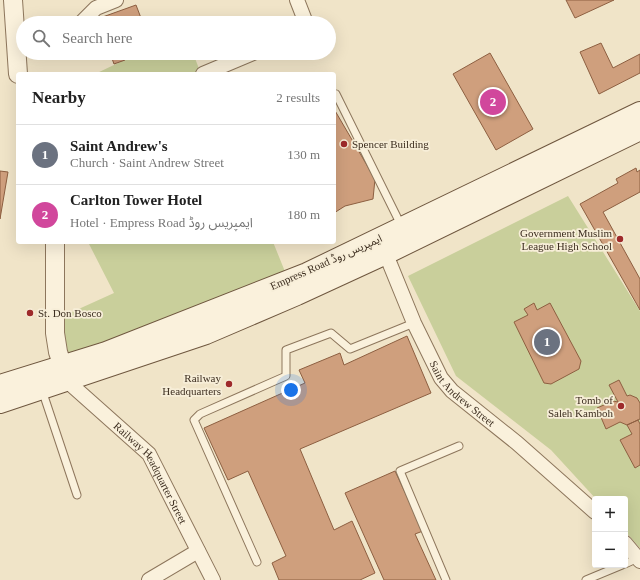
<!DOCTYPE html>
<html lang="en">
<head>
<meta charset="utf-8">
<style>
	:root { --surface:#fff; --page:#f2f2f2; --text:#222; --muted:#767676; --line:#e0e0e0; --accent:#2563eb }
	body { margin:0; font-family:"Times New Roman","Noto Sans Arabic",serif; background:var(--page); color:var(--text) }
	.controls { position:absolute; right:12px; bottom:12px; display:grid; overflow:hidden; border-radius:4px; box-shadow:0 4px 16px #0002 }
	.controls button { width:36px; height:36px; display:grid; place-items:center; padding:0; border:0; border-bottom:1px solid var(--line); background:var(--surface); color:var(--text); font:20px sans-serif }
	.you { position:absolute; left:291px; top:390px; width:14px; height:14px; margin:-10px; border:3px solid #fff; border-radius:50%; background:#1a73e8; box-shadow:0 0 0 6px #1a73e833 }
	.badge { display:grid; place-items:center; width:26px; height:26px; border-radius:50%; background:var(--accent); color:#fff; font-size:13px; font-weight:700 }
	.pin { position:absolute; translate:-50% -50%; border:2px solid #fff; box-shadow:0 1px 4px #0006 }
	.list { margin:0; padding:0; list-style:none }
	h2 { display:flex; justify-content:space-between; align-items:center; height:52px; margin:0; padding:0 16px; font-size:17px }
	h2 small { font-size:13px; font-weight:400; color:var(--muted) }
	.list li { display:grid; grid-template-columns:26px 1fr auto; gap:12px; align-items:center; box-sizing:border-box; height:60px; padding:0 16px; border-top:1px solid var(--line) }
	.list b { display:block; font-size:15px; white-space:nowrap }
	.list p { margin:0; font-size:13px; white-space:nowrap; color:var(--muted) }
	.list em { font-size:13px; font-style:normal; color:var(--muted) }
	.icon { flex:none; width:22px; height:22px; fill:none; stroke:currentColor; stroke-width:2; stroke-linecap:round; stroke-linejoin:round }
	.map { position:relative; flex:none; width:640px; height:580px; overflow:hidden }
	.search { position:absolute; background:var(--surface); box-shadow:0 4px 16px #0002; left:16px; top:16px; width:320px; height:44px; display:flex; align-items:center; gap:10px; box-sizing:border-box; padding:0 14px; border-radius:22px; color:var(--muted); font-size:15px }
	.panel { position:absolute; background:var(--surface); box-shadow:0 4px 16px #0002; left:16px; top:72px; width:320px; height:172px; border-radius:4px }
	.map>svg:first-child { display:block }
	.green { fill:#c9cf9b }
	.building { fill:#cf9f7d; stroke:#8d5f41 }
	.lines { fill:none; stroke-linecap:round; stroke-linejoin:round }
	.service-casing { stroke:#8d765c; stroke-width:9 }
	.minor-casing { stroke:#8d765c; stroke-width:16 }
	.tertiary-casing { stroke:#8d765c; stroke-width:20 }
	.secondary-casing { stroke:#6f573f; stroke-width:22 }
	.service { stroke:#faf1dc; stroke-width:7 }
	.minor { stroke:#faf1dc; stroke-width:14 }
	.tertiary { stroke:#faf1dc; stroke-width:18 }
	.secondary { stroke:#faf1dc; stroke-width:20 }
	.poi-dot { fill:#9e2a2b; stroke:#f7eed8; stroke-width:1.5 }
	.labels { text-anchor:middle; stroke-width:3.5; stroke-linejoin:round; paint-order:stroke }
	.poi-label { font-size:11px; fill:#3d2e20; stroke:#f7eed8; text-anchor:end }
	.street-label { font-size:11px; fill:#3d2e20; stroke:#f7eed8 }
</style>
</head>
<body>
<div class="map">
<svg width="640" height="580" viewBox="0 0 640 580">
	<rect width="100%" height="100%" fill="#f0e4c8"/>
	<!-- green -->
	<path class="green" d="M 139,53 L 193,53 L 201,74 L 95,74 Z
		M 568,196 L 640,311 L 640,548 L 625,531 L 625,499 L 596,499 L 551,450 L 456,376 L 408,276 Z
		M 88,242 L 273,242 L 288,279 L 65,383 L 61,317 L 114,293 Z"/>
	<!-- building -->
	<path class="building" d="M 566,0 L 614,0 L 575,18 Z
		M 136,5 L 141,18 L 129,23 L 98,23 L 97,19 Z
		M 601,43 L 613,68 L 640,54 L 640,73 L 599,94 L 580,52 Z
		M 110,53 L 122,53 L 125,60 L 114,64 Z
		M 490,53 L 533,129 L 496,150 L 453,74 Z
		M 334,109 L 375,179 L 373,199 L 345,206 L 334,213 Z
		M 636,168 L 637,172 L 640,170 L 640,192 L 603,212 L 640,279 L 640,310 L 580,204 L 618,183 L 616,179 Z
		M 0,171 L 8,172 L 0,219 Z
		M 534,303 L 537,310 L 550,303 L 581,361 L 579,369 L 551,384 L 544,383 L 514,322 L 528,315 L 524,309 Z
		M 407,336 L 431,393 L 300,449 L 334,530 L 352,521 L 375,573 L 360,580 L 279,580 L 272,563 L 286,556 L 248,471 L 228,480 L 204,428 L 305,383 L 299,370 L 340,353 L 344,365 Z
		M 619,380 L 627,396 L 630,395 L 637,398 L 640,403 L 640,419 L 627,425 L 620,422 L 606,429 L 597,408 L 613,401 L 618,402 L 609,385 Z
		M 638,420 L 640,424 L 640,465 L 635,468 L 620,440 L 632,434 L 627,425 Z
		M 395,471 L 423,531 L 415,534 L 436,580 L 384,580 L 345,493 Z"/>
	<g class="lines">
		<!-- service casing -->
		<g class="service-casing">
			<path id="service" d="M 334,95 L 336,94 L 401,225
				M 42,390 L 77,495
				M 257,562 L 194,420 L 200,414 L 286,376 L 286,350 L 331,333 L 350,349 L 414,323
				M 625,564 L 638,558
				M 446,580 L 400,471 L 459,446
				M 586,580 L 622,565"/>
		</g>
		<!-- minor casing -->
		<g class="minor-casing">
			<g id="minor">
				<path d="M 297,0 L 306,23"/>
				<path d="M 81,23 L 96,8 L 116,0"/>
				<path d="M 203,74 L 253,53"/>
				<path id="s1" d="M 383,247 L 414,323 L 441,378 L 452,391 L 517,443 L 595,512"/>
				<path id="s2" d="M 67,381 L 149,454 L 213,580"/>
				<path d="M 625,543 L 640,561"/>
				<path d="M 149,580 L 198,551"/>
			</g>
		</g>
		<!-- tertiary casing -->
		<g class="tertiary-casing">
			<path id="tertiary" d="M 13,0 L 18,74
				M 55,242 L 55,333 L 58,352 L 67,379"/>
		</g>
		<!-- secondary casing -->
		<g class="secondary-casing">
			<path id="secondary" d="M 0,385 L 106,352 L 307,273 L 640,112
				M 0,403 L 206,334 L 297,295 L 386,254 L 640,130"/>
		</g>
		<!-- service -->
		<use href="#service" class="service"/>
		<!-- minor -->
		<use href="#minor" class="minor"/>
		<!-- tertiary -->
		<use href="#tertiary" class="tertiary"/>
		<!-- secondary -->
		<use href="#secondary" class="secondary"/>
	</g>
	<!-- markers -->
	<g class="poi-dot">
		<circle cx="344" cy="144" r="4"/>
		<circle cx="620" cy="239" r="4"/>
		<circle cx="30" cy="313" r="4"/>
		<circle cx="229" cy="384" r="4"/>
		<circle cx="621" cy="406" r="4"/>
	</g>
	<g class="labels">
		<!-- poi labels -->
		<g class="poi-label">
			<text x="352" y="148" text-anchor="start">Spencer Building</text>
			<text x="612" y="237">Government Muslim<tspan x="612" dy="13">League High School</tspan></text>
			<text x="38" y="317" text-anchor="start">St. Don Bosco</text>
			<text x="221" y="382">Railway<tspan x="221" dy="13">Headquarters</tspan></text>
			<text x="613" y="404">Tomb of<tspan x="613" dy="13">Saleh Kamboh</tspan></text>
		</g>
		<!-- street labels -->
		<g class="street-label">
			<text transform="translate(326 262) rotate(-24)" y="4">Empress Road ایمپریس روڈ</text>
			<text dy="4" stroke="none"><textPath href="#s1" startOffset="169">Saint Andrew Street</textPath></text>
			<text dy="4" stroke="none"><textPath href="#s2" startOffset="126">Railway Headquarter Street</textPath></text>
		</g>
	</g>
</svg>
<div class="controls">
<button>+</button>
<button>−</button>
</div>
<div class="you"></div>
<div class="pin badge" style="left:547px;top:342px;background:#6b7280">1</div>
<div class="pin badge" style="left:493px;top:102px;background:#d1479c">2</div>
<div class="search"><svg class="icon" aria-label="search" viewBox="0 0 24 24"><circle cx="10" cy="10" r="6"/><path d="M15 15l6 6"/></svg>Search here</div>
<section class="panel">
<h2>Nearby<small>2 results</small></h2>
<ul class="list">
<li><span class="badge" style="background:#6b7280">1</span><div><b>Saint Andrew's</b><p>Church · Saint Andrew Street</p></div><em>130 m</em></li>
<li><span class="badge" style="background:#d1479c">2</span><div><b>Carlton Tower Hotel</b><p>Hotel · Empress Road ایمپریس روڈ</p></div><em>180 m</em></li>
</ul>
</section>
</div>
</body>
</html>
